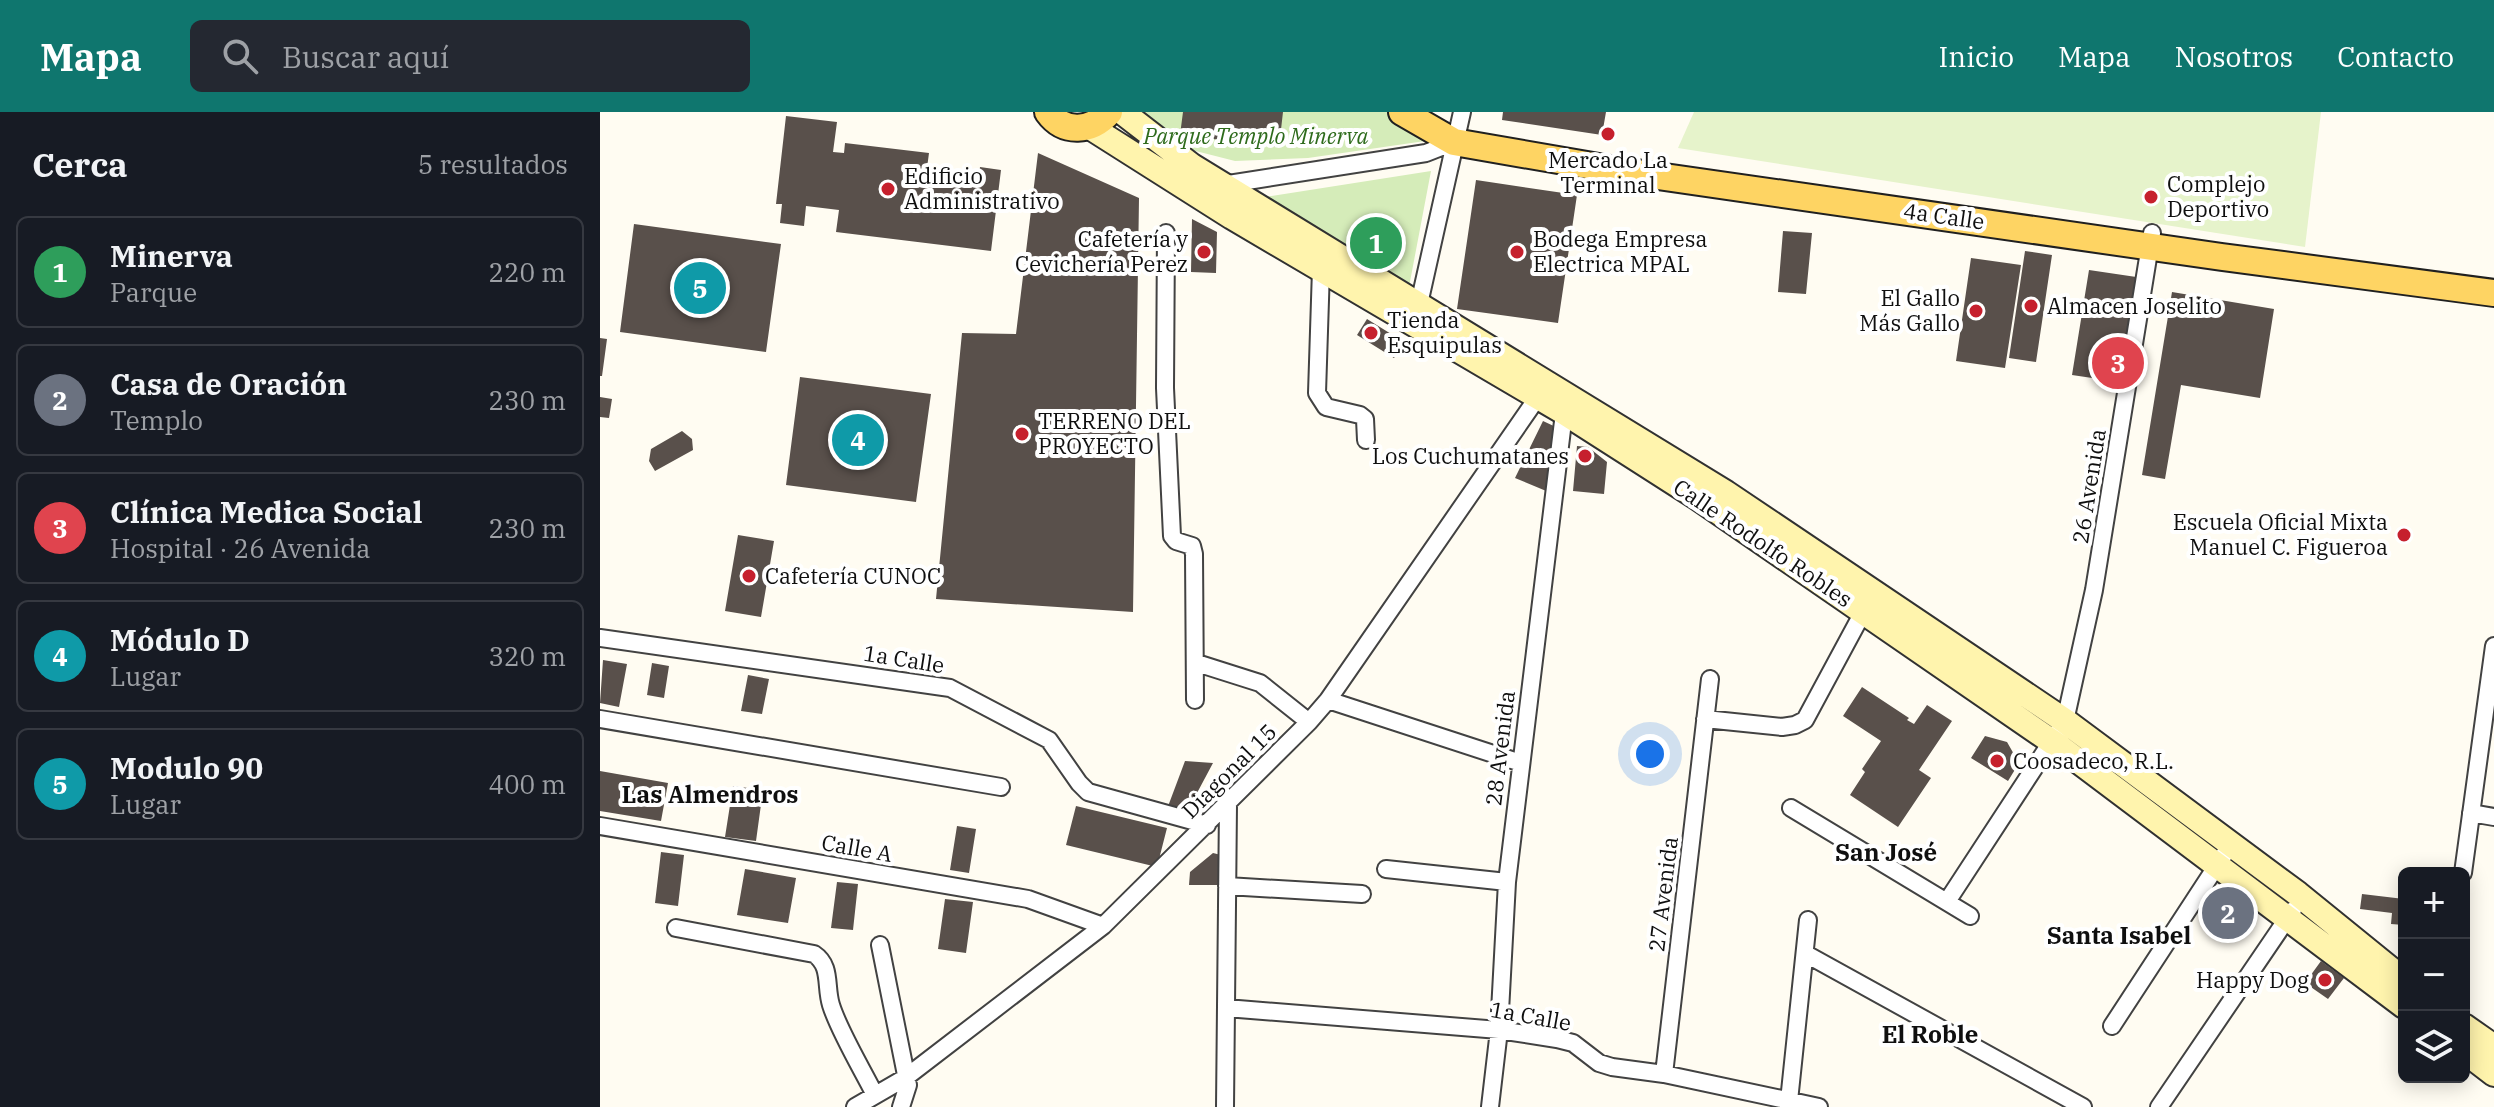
<!DOCTYPE html>
<html lang="es">
<head>
<meta charset="utf-8">
<style>
	:root { --surface:#171b24; --page:#242831; --text:#f1f3f6; --muted:#9ea1a6; --line:#363941; --accent:#0f766e }
	body { margin:0; font-family:"IBM Plex Serif",serif; background:var(--page); color:var(--text) }
	.controls { position:absolute; right:24px; bottom:24px; display:grid; overflow:hidden; border-radius:12px; box-shadow:0 4px 20px #0003 }
	.controls button { width:72px; height:72px; display:grid; place-items:center; padding:0; border:0; border-bottom:2px solid var(--line); background:var(--surface); color:var(--text); font:40px sans-serif }
	.you { position:absolute; left:1050px; top:642px; width:28px; height:28px; margin:-20px; border:6px solid #fff; border-radius:50%; background:#1a73e8; box-shadow:0 0 0 12px #1a73e833 }
	.badge { display:grid; place-items:center; width:52px; height:52px; border-radius:50%; background:var(--accent); color:#fff; font-size:26px; font-weight:700 }
	.pin { position:absolute; translate:-50% -50%; border:4px solid #fff; box-shadow:0 2px 8px #0006 }
	.list { margin:0; padding:0; list-style:none }
	h2 { display:flex; justify-content:space-between; align-items:center; height:104px; margin:0; padding:0 32px; font-size:34px }
	h2 small { font-size:26px; font-weight:400; color:var(--muted) }
	.list li { display:grid; grid-template-columns:52px 1fr auto; gap:24px; align-items:center; box-sizing:border-box; height:112px; margin:0 16px 16px; padding:0 16px; border:2px solid var(--line); border-radius:12px }
	.list b { display:block; font-size:30px; white-space:nowrap }
	.list p { margin:0; font-size:26px; white-space:nowrap; color:var(--muted) }
	.list em { font-size:26px; font-style:normal; color:var(--muted) }
	.icon { flex:none; width:44px; height:44px; fill:none; stroke:currentColor; stroke-width:2; stroke-linecap:round; stroke-linejoin:round }
	.map { position:relative; flex:none; width:1894px; height:995px; overflow:hidden }
	header { display:flex; align-items:center; gap:48px; box-sizing:border-box; height:112px; padding:0 40px; background:var(--accent); color:#fff }
	header strong { font-size:38px }
	nav { display:flex; gap:44px; margin-inline-start:auto; font-size:28px }
	.search { width:560px; height:72px; background:var(--page); display:flex; align-items:center; gap:20px; box-sizing:border-box; padding:0 28px; border-radius:12px; color:var(--muted); font-size:30px }
	main { display:flex }
	aside { flex:1; background:var(--surface) }
	.map>svg:first-child { display:block }
	.green { fill:#d5ecb9 }
	.pitch { fill:#e6f3cb }
	.building { fill:#59504b }
	.lines { fill:none; stroke-linecap:round; stroke-linejoin:round }
	.street-casing { stroke:#424242; stroke-width:20 }
	.secondary-casing { stroke:#313131; stroke-width:28 }
	.primary-casing { stroke:#202020; stroke-width:30 }
	.street { stroke:#fff; stroke-width:16 }
	.secondary { stroke:#fff4ad; stroke-width:24 }
	.primary { stroke:#fed463; stroke-width:26 }
	.poi-dot { fill:#c6202d; stroke:#fff; stroke-width:3 }
	.labels { text-anchor:middle; stroke-width:8; stroke-linejoin:round; paint-order:stroke }
	.park-label { font-size:22px; font-style:italic; fill:#2e6b1c; stroke:#fff }
	.poi-label { font-size:22px; fill:#0f0f0f; stroke:#fff; text-anchor:start }
	.street-label { font-size:22px; fill:#0f0f0f; stroke:#fff }
	.neighbourhood-label { font-size:24px; font-weight:bold; fill:#0f0f0f; stroke:#fff }
</style>
</head>
<body>
<header>
<strong>Mapa</strong>
<div class="search"><svg class="icon" aria-label="search" viewBox="0 0 24 24"><circle cx="10" cy="10" r="6"/><path d="M15 15l6 6"/></svg>Buscar aquí</div>
<nav><a>Inicio</a><a>Mapa</a><a>Nosotros</a><a>Contacto</a></nav>
</header>
<main>
<aside>
<h2>Cerca<small>5 resultados</small></h2>
<ul class="list">
<li><span class="badge" style="background:#2e9e5b">1</span><div><b>Minerva</b><p>Parque</p></div><em>220 m</em></li>
<li><span class="badge" style="background:#6b7280">2</span><div><b>Casa de Oración</b><p>Templo</p></div><em>230 m</em></li>
<li><span class="badge" style="background:#e0444e">3</span><div><b>Clínica Medica Social</b><p>Hospital · 26 Avenida</p></div><em>230 m</em></li>
<li><span class="badge" style="background:#0f9aa8">4</span><div><b>Módulo D</b><p>Lugar</p></div><em>320 m</em></li>
<li><span class="badge" style="background:#0f9aa8">5</span><div><b>Modulo 90</b><p>Lugar</p></div><em>400 m</em></li>
</ul>
</aside>
<div class="map">
<svg width="1894" height="995" viewBox="0 0 1894 995">
	<rect width="100%" height="100%" fill="#fffcf2"/>
	<!-- green -->
	<path class="green" d="M 533,0 L 791,0 L 832,28 L 708,46 L 635,49 L 580,35 Z
		M 831,59 L 809,175 L 658,86 Z"/>
	<!-- pitch -->
	<path class="pitch" d="M 1094,0 L 1721,0 L 1705,135 L 1078,36 Z"/>
	<!-- building -->
	<path class="building" d="M 583,0 L 683,0 L 679,35 L 580,23 Z
		M 903,0 L 1006,0 L 1002,23 L 902,8 Z
		M 186,4 L 237,10 L 233,40 L 244,41 L 245,31 L 329,41 L 327,56 L 379,62 L 380,55 L 401,58 L 391,139 L 236,120 L 239,98 L 206,94 L 204,114 L 180,111 L 182,92 L 176,92 Z
		M 438,41 L 539,86 L 533,500 L 336,487 L 362,221 L 416,222 Z
		M 876,68 L 977,83 L 958,211 L 857,197 Z
		M 592,107 L 617,120 L 616,161 L 591,160 Z
		M 34,112 L 181,132 L 166,240 L 20,220 Z
		M 1183,119 L 1212,121 L 1206,182 L 1178,180 Z
		M 1425,139 L 1452,143 L 1436,250 L 1409,246 Z
		M 1371,146 L 1421,153 L 1405,256 L 1356,249 Z
		M 1489,158 L 1543,166 L 1526,271 L 1472,263 Z
		M 1572,180 L 1674,197 L 1660,286 L 1581,273 L 1565,367 L 1542,363 Z
		M 767,207 L 804,230 L 794,246 L 757,223 Z
		M 0,226 L 7,227 L 2,264 L 0,264 Z
		M 200,265 L 331,282 L 316,390 L 186,373 Z
		M 0,285 L 12,287 L 9,306 L 0,305 Z
		M 943,309 L 958,316 L 951,381 L 915,366 Z
		M 82,319 L 92,327 L 93,338 L 55,359 L 49,349 L 51,337 Z
		M 977,334 L 988,335 L 1007,350 L 1004,382 L 973,379 Z
		M 138,423 L 174,429 L 161,505 L 125,499 Z
		M 3,548 L 27,552 L 19,595 L 0,591 Z
		M 52,551 L 69,554 L 64,586 L 47,583 Z
		M 148,563 L 169,567 L 162,602 L 141,599 Z
		M 1262,575 L 1309,606 L 1307,608 L 1314,612 L 1327,593 L 1352,609 L 1319,658 L 1331,666 L 1298,715 L 1250,683 L 1265,660 L 1262,657 L 1281,629 L 1243,604 Z
		M 1385,624 L 1407,630 L 1419,651 L 1408,669 L 1371,646 Z
		M 585,649 L 613,651 L 597,681 L 618,689 L 611,707 L 567,697 Z
		M 0,659 L 68,671 L 61,709 L 0,699 Z
		M 133,674 L 163,678 L 156,729 L 125,725 Z
		M 476,694 L 567,716 L 557,755 L 466,733 Z
		M 357,714 L 376,717 L 369,761 L 350,758 Z
		M 61,740 L 84,743 L 78,794 L 55,791 Z
		M 613,741 L 625,744 L 625,773 L 589,773 L 590,760 Z
		M 145,757 L 196,766 L 188,811 L 137,803 Z
		M 237,770 L 258,772 L 253,818 L 231,816 Z
		M 1628,780 L 1647,792 L 1628,821 L 1609,810 Z
		M 1762,782 L 1804,787 L 1804,813 L 1791,812 L 1792,801 L 1760,797 Z
		M 345,787 L 373,790 L 366,841 L 338,837 Z
		M 1721,849 L 1744,866 L 1728,887 L 1705,871 Z"/>
	<g class="lines">
		<!-- street casing -->
		<g class="street-casing">
			<path id="street" d="M 622,73 L 826,41 L 854,30
				M 566,121 L 565,276 L 572,424 L 576,429 L 592,434 L 594,442 L 595,588
				M 721,157 L 717,281 L 726,295 L 760,303 L 765,307 L 766,328
				M 817,201 L 862,0
				M 0,526 L 350,576 L 449,628 L 479,671 L 488,680 L 607,713
				M 597,551 L 660,571 L 709,610
				M 728,588 L 921,651
				M 0,607 L 401,675
				M 1105,607 L 1182,615 L 1195,613 L 1205,608 L 1268,491
				M 1191,696 L 1370,804
				M 1871,701 L 1894,705
				M 0,714 L 428,787 L 503,814
				M 786,757 L 907,770
				M 1863,761 L 1894,534
				M 627,774 L 762,782
				M 1348,788 L 1465,609 L 1494,478 L 1552,121
				M 76,816 L 214,842 C 232,854 225,874 231,893 C 239,919 262,957 275,983
				M 280,833 L 308,973 L 301,995
				M 1206,842 L 1483,995
				M 626,896 L 899,918 L 957,927 L 973,931 L 999,951 L 1012,955 L 1064,962 L 1219,995
				M 1512,914 L 1631,732
				M 1064,962 L 1110,567
				M 1189,989 L 1208,808
				M 255,995 L 305,966 L 503,814 L 709,610 L 728,588 L 942,279
				M 625,995 L 628,693
				M 890,995 L 899,918 L 907,770 L 965,293
				M 1559,995 L 1693,798"/>
		</g>
		<!-- secondary casing -->
		<g class="secondary-casing">
			<path id="secondary" d="M 522,0 L 592,54 L 1126,381 L 1465,609 L 1698,782 L 1804,868
				M 490,15 L 632,105 L 962,299 L 1098,386 L 1461,636 L 1804,894
				M 1864,914 L 1894,935
				M 1864,939 L 1894,962"/>
		</g>
		<!-- primary casing -->
		<g class="primary-casing">
			<path id="primary" d="M 448,0 C 464,22 491,20 509,0
				M 802,0 L 854,30 L 1016,58 L 1622,145 L 1894,181"/>
		</g>
		<!-- street -->
		<use href="#street" class="street"/>
		<!-- secondary -->
		<use href="#secondary" class="secondary"/>
		<!-- primary -->
		<use href="#primary" class="primary"/>
	</g>
	<!-- markers -->
	<g class="poi-dot">
		<circle cx="1008" cy="22" r="8"/>
		<circle cx="288" cy="77" r="8"/>
		<circle cx="1551" cy="85" r="8"/>
		<circle cx="604" cy="140" r="8"/>
		<circle cx="917" cy="140" r="8"/>
		<circle cx="1431" cy="194" r="8"/>
		<circle cx="1376" cy="199" r="8"/>
		<circle cx="771" cy="221" r="8"/>
		<circle cx="422" cy="322" r="8"/>
		<circle cx="985" cy="344" r="8"/>
		<circle cx="1804" cy="423" r="8"/>
		<circle cx="149" cy="464" r="8"/>
		<circle cx="1397" cy="649" r="8"/>
		<circle cx="1725" cy="868" r="8"/>
	</g>
	<g class="labels">
		<!-- park labels -->
		<g class="park-label">
			<text x="656" y="32">Parque Templo Minerva</text>
		</g>
		<!-- poi labels -->
		<g class="poi-label">
			<text x="1008" y="56" text-anchor="middle">Mercado La<tspan x="1008" dy="25">Terminal</tspan></text>
			<text x="304" y="72">Edificio<tspan x="304" dy="25">Administrativo</tspan></text>
			<text x="1567" y="80">Complejo<tspan x="1567" dy="25">Deportivo</tspan></text>
			<text x="588" y="135" text-anchor="end">Cafetería y<tspan x="588" dy="25">Cevichería Perez</tspan></text>
			<text x="933" y="135">Bodega Empresa<tspan x="933" dy="25">Electrica MPAL</tspan></text>
			<text x="1360" y="194" text-anchor="end">El Gallo<tspan x="1360" dy="25">Más Gallo</tspan></text>
			<text x="1447" y="202">Almacen Joselito</text>
			<text x="787" y="216">Tienda<tspan x="787" dy="25">Esquipulas</tspan></text>
			<text x="438" y="317">TERRENO DEL<tspan x="438" dy="25">PROYECTO</tspan></text>
			<text x="969" y="352" text-anchor="end">Los Cuchumatanes</text>
			<text x="1788" y="418" text-anchor="end">Escuela Oficial Mixta<tspan x="1788" dy="25">Manuel C. Figueroa</tspan></text>
			<text x="165" y="472">Cafetería CUNOC</text>
			<text x="1413" y="657">Coosadeco, R.L.</text>
			<text x="1709" y="876" text-anchor="end">Happy Dog</text>
		</g>
		<!-- street labels -->
		<g class="street-label">
			<text transform="translate(1344 104) rotate(8)" y="8">4a Calle</text>
			<text transform="translate(1489 374) rotate(-81)" y="8">26 Avenida</text>
			<text transform="translate(1163 431) rotate(34)" y="8">Calle Rodolfo Robles</text>
			<text transform="translate(304 547) rotate(9)" y="8">1a Calle</text>
			<text transform="translate(900 636) rotate(-83)" y="8">28 Avenida</text>
			<text transform="translate(629 659) rotate(-45)" y="8">Diagonal 15</text>
			<text transform="translate(257 736) rotate(10)" y="8">Calle A</text>
			<text transform="translate(1063 782) rotate(-83)" y="8">27 Avenida</text>
			<text transform="translate(931 904) rotate(10)" y="8">1a Calle</text>
		</g>
		<!-- neighbourhood labels -->
		<g class="neighbourhood-label">
			<text x="110" y="691">Las Almendros</text>
			<text x="1286" y="749">San José</text>
			<text x="1519" y="832">Santa Isabel</text>
			<text x="1330" y="931">El Roble</text>
		</g>
	</g>
</svg>
<div class="controls">
<button>+</button>
<button>−</button>
<button><svg class="icon" aria-label="layers" viewBox="0 0 24 24"><path d="M12 4l9 5-9 5-9-5zM3 14l9 5 9-5"/></svg></button>
</div>
<div class="you"></div>
<div class="pin badge" style="left:776px;top:131px;background:#2e9e5b">1</div>
<div class="pin badge" style="left:1628px;top:801px;background:#6b7280">2</div>
<div class="pin badge" style="left:1518px;top:251px;background:#e0444e">3</div>
<div class="pin badge" style="left:258px;top:328px;background:#0f9aa8">4</div>
<div class="pin badge" style="left:100px;top:176px;background:#0f9aa8">5</div>
</div>
</main>
</body>
</html>
